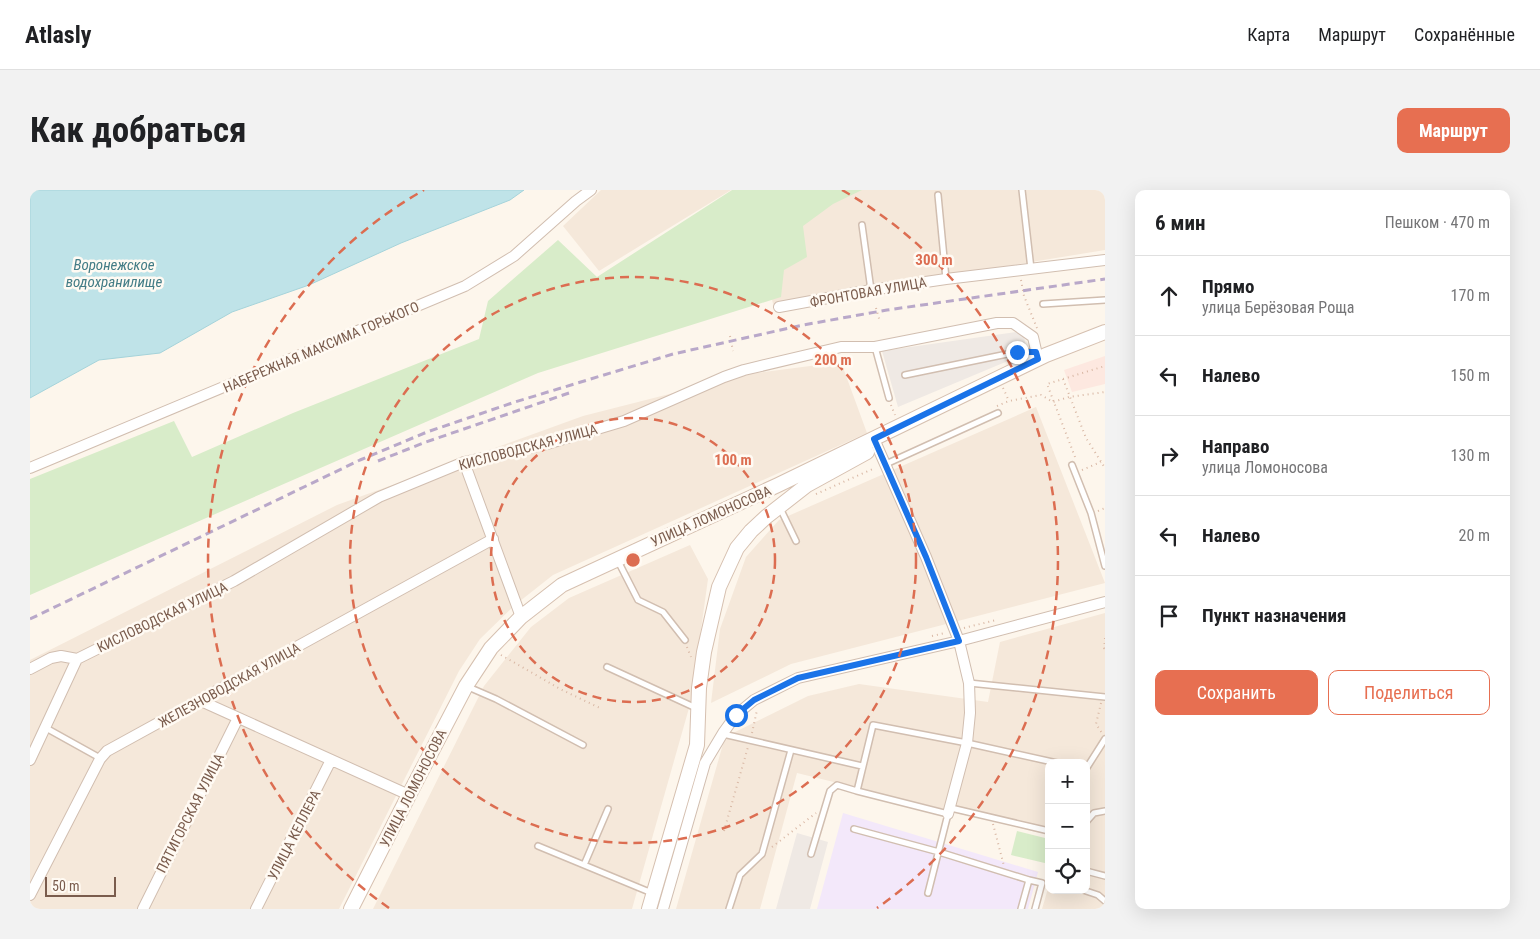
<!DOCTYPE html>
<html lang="ru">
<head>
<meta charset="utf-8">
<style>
	:root { --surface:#fff; --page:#f2f2f2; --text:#202124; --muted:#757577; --line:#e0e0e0; --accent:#e76f51 }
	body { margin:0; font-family:"Roboto Condensed",sans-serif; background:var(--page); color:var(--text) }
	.controls { position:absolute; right:15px; bottom:15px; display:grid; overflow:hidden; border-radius:10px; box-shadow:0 5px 20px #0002 }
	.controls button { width:45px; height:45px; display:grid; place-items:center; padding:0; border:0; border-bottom:1px solid var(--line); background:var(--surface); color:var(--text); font:25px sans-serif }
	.scale { position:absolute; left:15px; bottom:12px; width:71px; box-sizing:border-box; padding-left:5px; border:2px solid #7a5c4d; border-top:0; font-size:14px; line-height:18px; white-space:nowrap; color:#7a5c4d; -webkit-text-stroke:4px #fffaf3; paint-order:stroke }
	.stop { position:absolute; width:15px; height:15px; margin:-11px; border:4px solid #1a73e8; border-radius:50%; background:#fff }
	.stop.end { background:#1a73e8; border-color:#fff; box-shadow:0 1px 5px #0008 }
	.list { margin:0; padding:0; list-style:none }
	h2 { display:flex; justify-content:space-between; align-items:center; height:65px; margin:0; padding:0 20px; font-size:21px }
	h2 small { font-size:16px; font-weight:400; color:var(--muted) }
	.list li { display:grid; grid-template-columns:32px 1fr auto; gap:15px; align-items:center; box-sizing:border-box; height:80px; padding:0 20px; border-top:1px solid var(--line) }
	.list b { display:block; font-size:19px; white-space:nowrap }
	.list p { margin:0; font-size:16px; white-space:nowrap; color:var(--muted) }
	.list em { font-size:16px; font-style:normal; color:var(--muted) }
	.actions { display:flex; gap:10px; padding:15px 20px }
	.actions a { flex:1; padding:11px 0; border:1px solid var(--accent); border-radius:10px; text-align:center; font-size:18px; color:var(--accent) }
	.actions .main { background:var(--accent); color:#fff }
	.icon { flex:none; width:28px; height:28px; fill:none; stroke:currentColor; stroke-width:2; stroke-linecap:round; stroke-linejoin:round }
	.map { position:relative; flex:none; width:1075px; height:719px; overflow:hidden; border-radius:10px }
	header { display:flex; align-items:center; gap:30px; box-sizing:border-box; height:70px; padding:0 25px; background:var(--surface); border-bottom:1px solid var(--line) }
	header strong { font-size:24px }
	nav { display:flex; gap:28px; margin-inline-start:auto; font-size:18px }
	.intro { display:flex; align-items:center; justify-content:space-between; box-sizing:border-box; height:120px; padding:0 30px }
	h1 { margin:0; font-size:35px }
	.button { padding:12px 22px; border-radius:10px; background:var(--accent); color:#fff; font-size:18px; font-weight:700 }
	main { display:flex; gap:30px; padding:0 30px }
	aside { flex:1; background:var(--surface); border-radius:10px; box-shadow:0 5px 20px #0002 }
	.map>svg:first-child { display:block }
	.residential { fill:#f5e8da }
	.commercial { fill:#fde8e0 }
	.industrial { fill:#efe9e4 }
	.education { fill:#f3e8fa }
	.green { fill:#d8ecc9 }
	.water { fill:#bfe3e8; stroke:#a5d3da }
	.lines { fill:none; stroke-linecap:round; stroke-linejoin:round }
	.lane-casing { stroke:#d1beb0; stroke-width:8 }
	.street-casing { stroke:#d1beb0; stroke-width:12 }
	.secondary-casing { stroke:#d6c0b0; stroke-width:16 }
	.path { stroke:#d9b8a5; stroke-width:2; stroke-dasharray:1 4; stroke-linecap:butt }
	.lane { stroke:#fff; stroke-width:5 }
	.street { stroke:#fff; stroke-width:10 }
	.secondary { stroke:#fff; stroke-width:14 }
	.rail { stroke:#b9a8c9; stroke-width:3; stroke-dasharray:8 5; stroke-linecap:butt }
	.route { stroke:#1a73e8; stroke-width:6 }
	.ring { fill:none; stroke:#dc6d51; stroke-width:2.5; stroke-dasharray:9 6 }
	.labels { text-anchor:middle; stroke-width:5; stroke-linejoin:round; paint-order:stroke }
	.street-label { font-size:14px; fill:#7a5c4d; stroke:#fffaf3 }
	.water-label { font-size:15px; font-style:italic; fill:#437c86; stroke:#fffaf3 }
	.centre { fill:#dc6d51; stroke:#fffaf3; stroke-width:2.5 }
	.ring-label { font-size:15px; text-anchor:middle; font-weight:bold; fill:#dc6d51; stroke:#fffaf3; stroke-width:5; stroke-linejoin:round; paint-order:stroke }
</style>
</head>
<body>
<header>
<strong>Atlasly</strong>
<nav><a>Карта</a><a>Маршрут</a><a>Сохранённые</a></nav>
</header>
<div class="intro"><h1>Как добраться</h1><a class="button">Маршрут</a></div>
<main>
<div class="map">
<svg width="1075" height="719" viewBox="0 0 1075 719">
	<rect width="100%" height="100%" fill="#fdf6ec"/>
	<!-- residential -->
	<path class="residential" d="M 571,0 L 701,0 L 569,81 L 533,36 Z
		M 719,0 L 1075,0 L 1075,60 L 743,114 Z
		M 811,172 L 837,243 L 523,385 L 485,415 L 450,449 L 429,481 L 309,719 L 0,719 L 0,470 L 307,315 L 553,226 L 718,184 Z
		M 1006,217 L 1075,393 L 761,474 L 681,513 L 690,439 L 716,367 L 749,330 Z
		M 660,355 L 678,389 L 661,511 L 602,719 L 343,719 L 454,496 L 501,437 L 539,408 Z
		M 1075,423 L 1075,719 L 1012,719 L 1019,695 L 1019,700 L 1056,700 L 1056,573 L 1019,573 L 1019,645 L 767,583 L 730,719 L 646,719 L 695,547 L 778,506 L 829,494 L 958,512 L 970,452 Z"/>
	<!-- commercial -->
	<path class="commercial" d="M 1075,166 L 1075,194 L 1042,202 L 1034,180 Z"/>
	<!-- industrial -->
	<path class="industrial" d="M 993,141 L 997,163 L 868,217 L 852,161 Z
		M 767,643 L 798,652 L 780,719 L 746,719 Z"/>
	<!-- education -->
	<path class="education" d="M 813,623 L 1008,682 L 998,719 L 787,719 Z"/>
	<!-- green -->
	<path class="green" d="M 702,0 L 832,0 L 803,14 L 773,36 L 777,67 L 754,80 L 751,107 L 508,183 L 0,405 L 0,289 L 144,231 L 162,267 L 263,223 L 449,149 L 458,111 L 528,50 L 567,87 Z
		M 987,641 L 1019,649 L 1019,674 L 981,665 Z"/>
	<!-- water -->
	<path class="water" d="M 0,0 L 494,0 L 480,10 L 371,53 L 279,95 L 202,122 L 130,163 L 69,170 L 0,208 Z"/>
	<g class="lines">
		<!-- lane casing -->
		<g class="lane-casing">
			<path id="lane" d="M 992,0 L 1001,79
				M 908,5 L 916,89
				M 832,35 L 841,100
				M 1013,114 L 1075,110
				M 845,157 L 859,208
				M 875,185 L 987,162 L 1006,162
				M 856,274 L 968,223
				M 1042,275 L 1061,323 L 1075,376
				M 750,318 L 766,351
				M 588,371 L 608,410 L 633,422 L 655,450
				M 577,477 L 666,518
				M 939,493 L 1075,507
				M 436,496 L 466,509 L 553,555
				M 16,538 L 70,568
				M 693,544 L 832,576
				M 1056,579 L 1075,549
				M 921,618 L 1019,641
				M 1056,632 L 1064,623 L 1075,621
				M 824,639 L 909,662 L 999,690 L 991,719
				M 508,656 L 617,701 L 624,702
				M 781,664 L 800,601 L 807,595 L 827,601
				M 554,675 L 578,619
				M 1056,681 L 1075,686
				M 999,690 L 1012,693 L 1005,719
				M 1053,700 L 1068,705 L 1075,711
				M 898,703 L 918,624 L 827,601 L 843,535 L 937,553 L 1027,573
				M 699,719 L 710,685 L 732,664 L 761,560"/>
		</g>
		<!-- street casing -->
		<g class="street-casing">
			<path id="street" d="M 749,117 L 841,100 L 916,89 L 1075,70
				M 844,249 L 896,367 L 929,451 L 939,493 L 940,523 L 937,553 L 918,624
				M 434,272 L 491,427
				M 0,278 L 435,96 L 484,66 L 546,11 L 561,0
				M 0,479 L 21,468 L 31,466 L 47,469
				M 171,511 L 379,605
				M 0,570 L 47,469 L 204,391 L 349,307 L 434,272 L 517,254 L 594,231 L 694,187 L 714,180 L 811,157 L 845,157 L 967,133 L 983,133 L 1003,147 L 1008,169
				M 0,705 L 70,569 L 77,561 L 463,349
				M 113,719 L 208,528
				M 226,719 L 301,570
				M 633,719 L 675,573 L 693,543 L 706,525 L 724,510 L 768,488 L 929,451 L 1075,412"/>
		</g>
		<!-- secondary casing -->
		<g class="secondary-casing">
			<path id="secondary" d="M 321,719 L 381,601 L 436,496 L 461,458 L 491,427 L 532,395 L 748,295 L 1016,165 L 1075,142
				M 619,719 L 667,555 L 669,498 L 674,462 L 689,397 L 707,358 L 721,341 L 736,327 L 777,295 L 837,262"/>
		</g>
		<!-- path -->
		<path class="path" d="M 991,90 L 994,106 L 1007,138
			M 846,118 L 850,132
			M 700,146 L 703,161
			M 1033,189 L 1056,248 L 1075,278
			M 973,198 L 979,211
			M 861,215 L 865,225
			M 967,216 L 979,211 L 1011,205 L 1023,212 L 1039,207 L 1075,202
			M 1045,267 L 1017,194 L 1075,176
			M 1052,280 L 1071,272
			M 786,304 L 845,278
			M 1068,321 L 1075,318
			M 934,438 L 966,430
			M 902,446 L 915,443
			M 1075,448 L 1074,458 L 1075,459
			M 657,457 L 661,467
			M 471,465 L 530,499 L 570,518
			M 1071,513 L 1066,534 L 1072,543
			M 722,543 L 727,520
			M 1056,612 L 1060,618
			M 963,634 L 974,676
			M 694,641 L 718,557
			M 742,657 L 786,623"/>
		<!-- lane -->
		<use href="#lane" class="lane"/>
		<!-- street -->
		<use href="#street" class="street"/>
		<!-- secondary -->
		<use href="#secondary" class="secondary"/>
		<!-- rail -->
		<path class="rail" d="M 348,271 L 396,252 L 539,203
			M 0,429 L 330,270 L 397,242 L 485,212 L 643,164 L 773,135 L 857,120 L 1075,89"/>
	</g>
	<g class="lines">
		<!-- route -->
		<path class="route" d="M 706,525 L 724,510 L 768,488 L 929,451 L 896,367 L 844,249 L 1008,169 L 1006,162 L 987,162"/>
	</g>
	<!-- distance rings -->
	<g class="ring">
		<circle cx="603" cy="370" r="142"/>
		<circle cx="603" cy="370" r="283"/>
		<path d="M359 718A425 425 0 0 1 394 0M812 0A425 425 0 0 1 847 718"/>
	</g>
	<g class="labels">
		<!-- street labels -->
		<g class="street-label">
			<text transform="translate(838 102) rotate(-10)" y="5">ФРОНТОВАЯ УЛИЦА</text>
			<text transform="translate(291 157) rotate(-23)" y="5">НАБЕРЕЖНАЯ МАКСИМА ГОРЬКОГО</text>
			<text transform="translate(498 257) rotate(-15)" y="5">КИСЛОВОДСКАЯ УЛИЦА</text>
			<text transform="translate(681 326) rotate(-24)" y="5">УЛИЦА ЛОМОНОСОВА</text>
			<text transform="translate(132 427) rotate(-26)" y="5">КИСЛОВОДСКАЯ УЛИЦА</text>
			<text transform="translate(199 495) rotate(-29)" y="5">ЖЕЛЕЗНОВОДСКАЯ УЛИЦА</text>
			<text transform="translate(383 598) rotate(-63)" y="5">УЛИЦА ЛОМОНОСОВА</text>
			<text transform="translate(160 623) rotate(-63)" y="5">ПЯТИГОРСКАЯ УЛИЦА</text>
			<text transform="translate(264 645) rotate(-63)" y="5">УЛИЦА КЕЛЛЕРА</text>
		</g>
		<!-- water labels -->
		<g class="water-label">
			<text x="84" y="80">Воронежское<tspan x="84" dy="17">водохранилище</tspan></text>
		</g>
	</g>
	<circle cx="603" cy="370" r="8" class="centre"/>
	<g class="ring-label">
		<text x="904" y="75">300 m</text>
		<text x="803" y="175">200 m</text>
		<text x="703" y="275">100 m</text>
	</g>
</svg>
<div class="controls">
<button>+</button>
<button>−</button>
<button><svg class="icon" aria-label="locate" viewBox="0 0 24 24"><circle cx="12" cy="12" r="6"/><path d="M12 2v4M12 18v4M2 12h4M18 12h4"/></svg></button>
</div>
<div class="scale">50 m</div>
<div class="stop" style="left:706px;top:525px"></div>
<div class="stop end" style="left:987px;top:162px"></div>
</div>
<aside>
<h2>6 мин<small>Пешком · 470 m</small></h2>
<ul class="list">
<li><svg class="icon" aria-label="ahead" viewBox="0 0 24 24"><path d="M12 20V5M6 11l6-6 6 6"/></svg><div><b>Прямо</b><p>улица Берёзовая Роща</p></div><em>170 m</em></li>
<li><svg class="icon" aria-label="left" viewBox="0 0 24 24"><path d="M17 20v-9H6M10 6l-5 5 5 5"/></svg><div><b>Налево</b></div><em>150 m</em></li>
<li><svg class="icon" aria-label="right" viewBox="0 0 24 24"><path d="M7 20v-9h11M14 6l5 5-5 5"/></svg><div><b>Направо</b><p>улица Ломоносова</p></div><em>130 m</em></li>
<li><svg class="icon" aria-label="left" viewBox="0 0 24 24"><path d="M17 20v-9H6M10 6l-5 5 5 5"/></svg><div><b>Налево</b></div><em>20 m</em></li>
<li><svg class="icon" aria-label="arrive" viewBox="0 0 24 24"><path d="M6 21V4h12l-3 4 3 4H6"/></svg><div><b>Пункт назначения</b></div></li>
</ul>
<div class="actions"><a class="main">Сохранить</a><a>Поделиться</a></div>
</aside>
</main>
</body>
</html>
